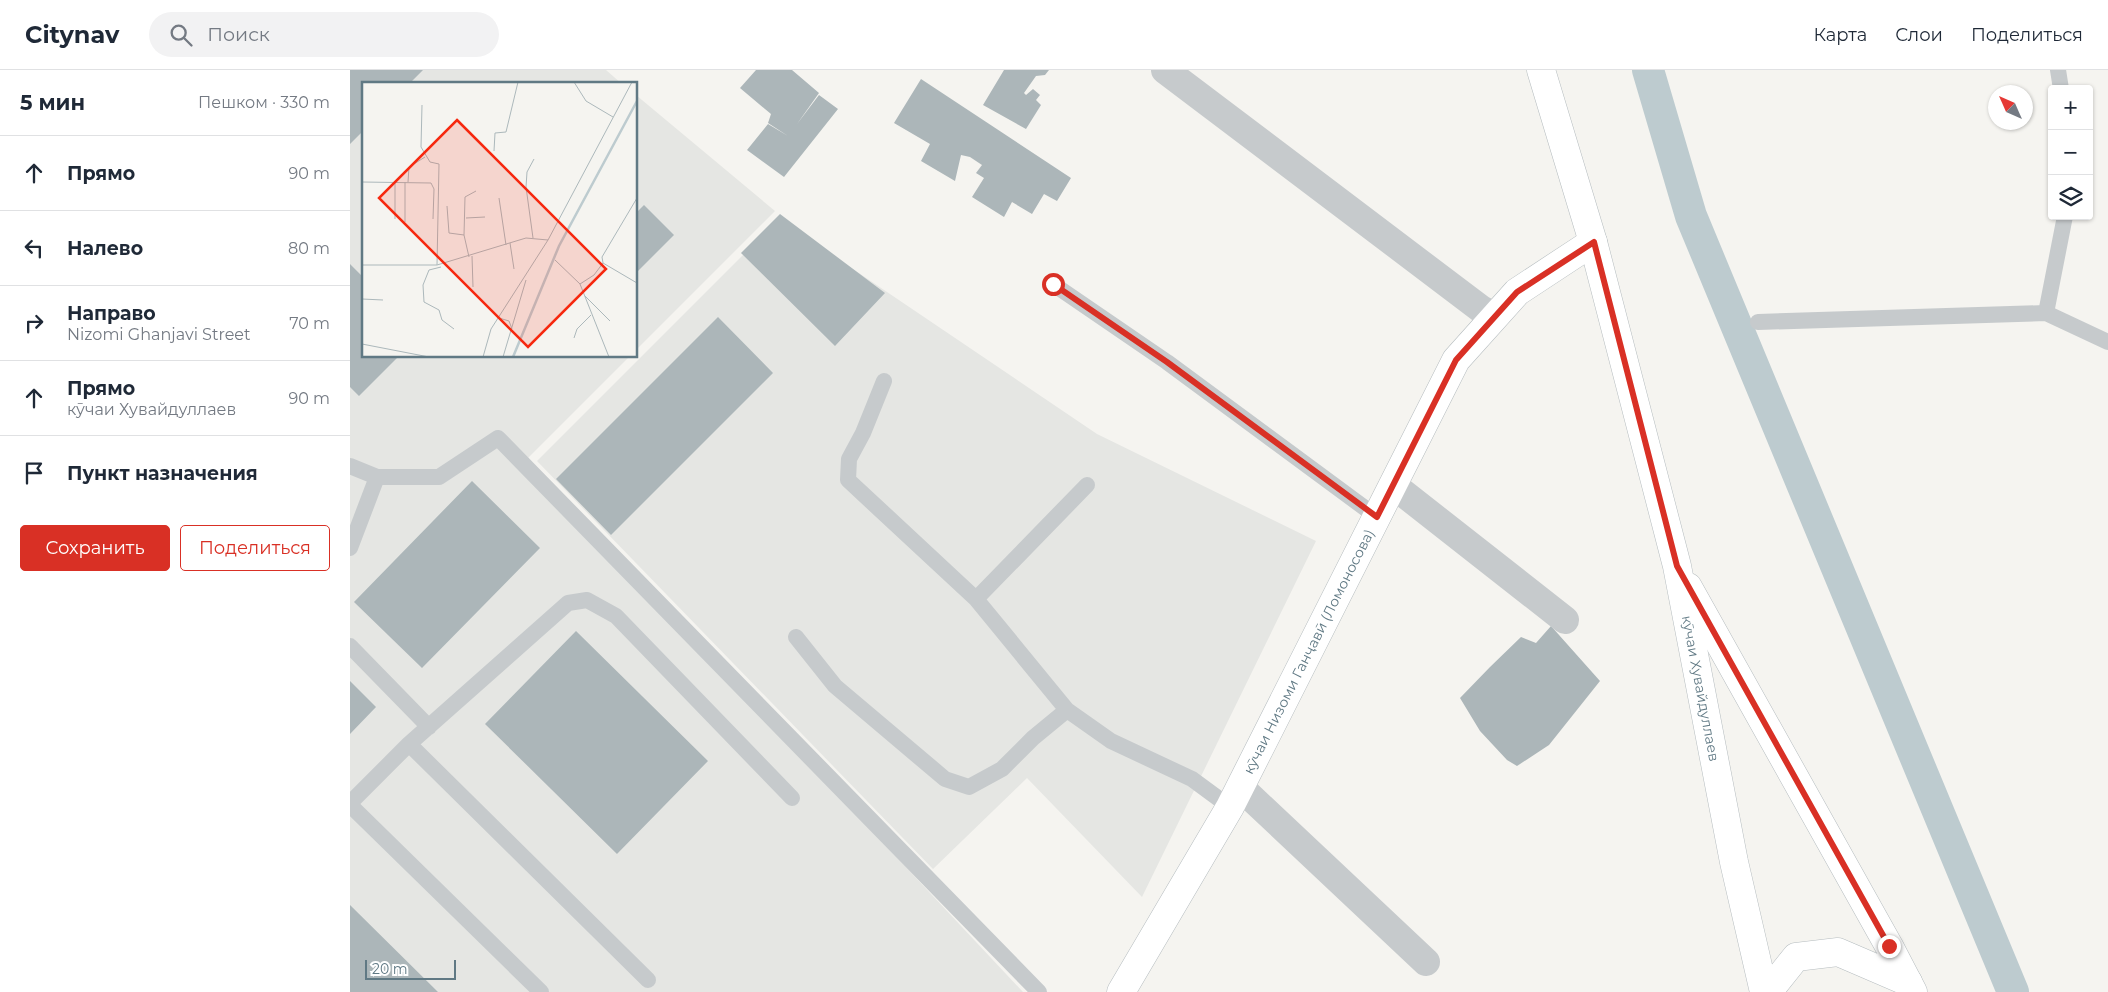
<!DOCTYPE html>
<html lang="ru">
<head>
<meta charset="utf-8">
<style>
	:root { --surface:#fff; --page:#f2f2f3; --text:#1f2937; --muted:#747a83; --line:#e0e1e3; --accent:#d93025 }
	body { margin:0; font-family:Montserrat,sans-serif; background:var(--page); color:var(--text) }
	.controls { position:absolute; right:15px; top:15px; display:grid; overflow:hidden; border-radius:5px; box-shadow:0 1px 4px #0004 }
	.controls button { width:45px; height:45px; display:grid; place-items:center; padding:0; border:0; border-bottom:1px solid var(--line); background:var(--surface); color:var(--text); font:25px sans-serif }
	.compass { position:absolute; left:1638px; top:15px; width:45px; height:45px; border-radius:50%; background:var(--surface); box-shadow:0 1px 4px #0004; rotate:315deg }
	.scale { position:absolute; left:15px; bottom:12px; width:91px; box-sizing:border-box; padding-left:5px; border:2px solid #607984; border-top:0; font-size:14px; line-height:18px; white-space:nowrap; color:#607984; -webkit-text-stroke:4px #fff; paint-order:stroke }
	.stop { position:absolute; width:15px; height:15px; margin:-11px; border:4px solid #d93025; border-radius:50%; background:#fff }
	.stop.end { background:#d93025; border-color:#fff; box-shadow:0 1px 5px #0008 }
	.list { margin:0; padding:0; list-style:none }
	h2 { display:flex; justify-content:space-between; align-items:center; height:65px; margin:0; padding:0 20px; font-size:21px }
	h2 small { font-size:16px; font-weight:400; color:var(--muted) }
	.list li { display:grid; grid-template-columns:32px 1fr auto; gap:15px; align-items:center; box-sizing:border-box; height:75px; padding:0 20px; border-top:1px solid var(--line) }
	.list b { display:block; font-size:19px; white-space:nowrap }
	.list p { margin:0; font-size:16px; white-space:nowrap; color:var(--muted) }
	.list em { font-size:16px; font-style:normal; color:var(--muted) }
	.actions { display:flex; gap:10px; padding:15px 20px }
	.actions a { flex:1; padding:11px 0; border:1px solid var(--accent); border-radius:5px; text-align:center; font-size:18px; color:var(--accent) }
	.actions .main { background:var(--accent); color:#fff }
	.icon { flex:none; width:28px; height:28px; fill:none; stroke:currentColor; stroke-width:2; stroke-linecap:round; stroke-linejoin:round }
	.map { position:relative; flex:none; width:1758px; height:922px; overflow:hidden }
	header { display:flex; align-items:center; gap:30px; box-sizing:border-box; height:70px; padding:0 25px; background:var(--surface); border-bottom:1px solid var(--line) }
	header strong { font-size:24px }
	nav { display:flex; gap:28px; margin-inline-start:auto; font-size:18px }
	.search { width:350px; height:45px; background:var(--page); display:flex; align-items:center; gap:12px; box-sizing:border-box; padding:0 18px; border-radius:28px; color:var(--muted); font-size:19px }
	main { display:flex }
	aside { flex:1; background:var(--surface) }
	.map>svg:first-child { display:block }
	.built { fill:#e5e6e3 }
	.lines { fill:none; stroke-linecap:round; stroke-linejoin:round }
	.canal { stroke:#bdcbcf; stroke-width:32 }
	.building { fill:#acb6b9 }
	.secondary-casing { stroke:#b5bcbf; stroke-width:29 }
	.lane { stroke:#c6cacc; stroke-width:16 }
	.street { stroke:#c6cacc; stroke-width:28 }
	.secondary { stroke:#fff; stroke-width:28 }
	.route { stroke:#d93025; stroke-width:6 }
	.labels { text-anchor:middle; stroke-width:5; stroke-linejoin:round; paint-order:stroke }
	.street-label { font-size:14px; fill:#607984; stroke:#fff }
	.inset-river { fill:none; stroke:#bdcbcf; stroke-width:2.5 }
	.inset-road { fill:none; stroke:#acb8bb; stroke-width:1 }
	.view { fill:#f6280f; fill-opacity:0.15; stroke:#f6280f; stroke-width:2.5 }
	.inset-edge { fill:none; stroke:#607984; stroke-width:2.5 }
</style>
</head>
<body>
<header>
<strong>Citynav</strong>
<div class="search"><svg class="icon" aria-label="search" viewBox="0 0 24 24"><circle cx="10" cy="10" r="6"/><path d="M15 15l6 6"/></svg>Поиск</div>
<nav><a>Карта</a><a>Слои</a><a>Поделиться</a></nav>
</header>
<main>
<aside>
<h2>5 мин<small>Пешком · 330 m</small></h2>
<ul class="list">
<li><svg class="icon" aria-label="ahead" viewBox="0 0 24 24"><path d="M12 20V5M6 11l6-6 6 6"/></svg><div><b>Прямо</b></div><em>90 m</em></li>
<li><svg class="icon" aria-label="left" viewBox="0 0 24 24"><path d="M17 20v-9H6M10 6l-5 5 5 5"/></svg><div><b>Налево</b></div><em>80 m</em></li>
<li><svg class="icon" aria-label="right" viewBox="0 0 24 24"><path d="M7 20v-9h11M14 6l5 5-5 5"/></svg><div><b>Направо</b><p>Nizomi Ghanjavi Street</p></div><em>70 m</em></li>
<li><svg class="icon" aria-label="ahead" viewBox="0 0 24 24"><path d="M12 20V5M6 11l6-6 6 6"/></svg><div><b>Прямо</b><p>кӯчаи Хувайдуллаев</p></div><em>90 m</em></li>
<li><svg class="icon" aria-label="arrive" viewBox="0 0 24 24"><path d="M6 21V4h12l-3 4 3 4H6"/></svg><div><b>Пункт назначения</b></div></li>
</ul>
<div class="actions"><a class="main">Сохранить</a><a>Поделиться</a></div>
</aside>
<div class="map">
<svg width="1758" height="922" viewBox="0 0 1758 922">
	<rect width="100%" height="100%" fill="#f5f4f0"/>
	<!-- built -->
	<path class="built" d="M 0,0 L 256,0 L 272,14 L 14,14 L 14,286 L 280,286 L 175,391 L 673,922 L 0,922 Z
		M 286,25 L 425,141 L 286,280 Z
		M 429,149 L 747,364 L 966,471 L 792,827 L 677,708 L 583,799 L 187,391 Z"/>
	<g class="lines">
		<!-- canal -->
		<path class="canal" d="M 1298,0 L 1341,146 L 1663,922"/>
	</g>
	<!-- building -->
	<path class="building" d="M 0,0 L 73,0 L 59,14 L 14,14 L 14,60 L 0,74 Z
		M 406,0 L 442,0 L 469,23 L 447,54 L 469,25 L 488,39 L 434,107 L 397,80 L 418,54 L 438,66 L 418,53 L 421,44 L 390,18 Z
		M 654,0 L 699,0 L 695,5 L 686,6 L 674,23 L 676,25 L 683,19 L 690,25 L 686,30 L 691,35 L 676,59 L 633,35 Z
		M 571,9 L 721,108 L 707,131 L 694,124 L 682,144 L 662,132 L 654,147 L 622,127 L 634,108 L 626,103 L 632,95 L 620,87 L 611,85 L 605,111 L 571,91 L 580,74 L 544,53 Z
		M 294,135 L 324,165 L 286,203 L 286,143 Z
		M 430,144 L 535,223 L 485,276 L 391,183 Z
		M 0,194 L 14,208 L 14,286 L 49,286 L 9,326 L 0,317 Z
		M 368,247 L 423,303 L 261,465 L 206,409 Z
		M 122,411 L 190,478 L 72,598 L 4,532 Z
		M 1201,556 L 1250,611 L 1199,675 L 1167,696 L 1157,690 L 1130,661 L 1110,628 L 1140,597 L 1171,567 L 1186,573 Z
		M 226,561 L 358,691 L 267,784 L 135,654 Z
		M 0,611 L 26,637 L 0,664 Z
		M 0,835 L 88,922 L 0,922 Z"/>
	<g class="lines">
		<!-- secondary casing -->
		<g class="secondary-casing">
			<g id="secondary">
				<path id="s1" d="M 1191,0 L 1243,172 L 1327,496 L 1384,792 L 1414,922"/>
				<path d="M 1338,517 L 1539,876 L 1563,922"/>
				<path id="s2" d="M 771,922 L 880,737 L 1106,290 L 1167,222 L 1243,172"/>
				<path d="M 1418,922 L 1446,887 L 1488,882 L 1558,912"/>
			</g>
		</g>
		<!-- lane -->
		<path class="lane" d="M 1708,0 L 1711,19
			M 1715,146 L 1696,243 L 1758,272
			M 703,214 L 817,292 L 1027,447
			M 1408,252 L 1696,243
			M 534,311 L 513,363 L 499,389 L 498,410 L 626,529 L 717,640 L 761,671 L 842,709 L 880,737
			M 0,396 L 27,407 L 89,407 L 148,368 L 689,922
			M 0,478 L 27,407
			M 626,529 L 737,415
			M 446,567 L 485,616 L 595,709 L 619,717 L 652,699 L 683,668 L 717,640
			M 0,576 L 79,657
			M 59,674 L 298,910
			M 0,733 L 59,674 L 218,533 L 237,530 L 266,546 L 442,728
			M 0,735 L 191,922"/>
		<!-- street -->
		<path class="street" d="M 815,0 L 1131,239 L 1145,246
			M 1043,415 L 1215,550
			M 890,717 L 1076,892"/>
		<!-- secondary -->
		<use href="#secondary" class="secondary"/>
	</g>
	<g class="lines">
		<!-- route -->
		<path class="route" d="M 703,214 L 817,292 L 1027,447 L 1106,290 L 1167,222 L 1244,172 L 1327,496 L 1539,876"/>
	</g>
	<g class="labels">
		<!-- street labels -->
		<g class="street-label">
			<text dy="5" stroke="none"><textPath href="#s2" startOffset="389">кӯчаи Низоми Ганҷавӣ (Ломоносова)</textPath></text>
			<text dy="5" stroke="none"><textPath href="#s1" startOffset="639">кӯчаи Хувайдуллаев</textPath></text>
		</g>
	</g>
	<!-- overview -->
	<g transform="translate(12 12)">
		<rect width="275" height="275" fill="#f5f4f0"/>
		<path class="inset-river" d="M 151,275 L 197,164 L 275,19"/>
		<path class="inset-road" d="M 212,0 L 224,19 L 251,35M 60,23 L 59,65 L 68,80 L 77,82 L 75,183M 132,69 L 133,51 L 144,50 L 156,0M 0,100 L 69,101 L 72,107 L 71,137M 33,100 L 33,137M 43,100 L 43,140M 46,100 L 47,85 L 63,75M 137,116 L 144,163M 85,124 L 87,151 L 102,153M 104,136 L 123,135M 171,156 L 164,105 L 165,90 L 172,77M 148,161 L 152,187M 110,174 L 111,205M 107,175 L 102,153 L 103,115 L 114,109M 193,178 L 218,202M 241,181 L 275,201M 0,183 L 75,183 L 164,156 L 186,158M 79,185 L 67,188 L 61,203 L 62,220 L 77,228 L 80,238 L 92,247M 223,214 L 248,239M 0,217 L 21,218M 137,236 L 147,239 L 150,247M 212,256 L 215,247 L 229,233M 0,262 L 67,275M 121,275 L 129,247 L 186,158 L 270,0M 141,275 L 164,198M 247,275 L 218,202 L 232,193 L 241,181 L 240,175 L 275,116"/>
		<path class="view" d="M 95,38 L 244,187 L 166,265 L 17,116 Z"/>
		<rect width="275" height="275" class="inset-edge"/>
	</g>
</svg>
<div class="controls">
<button>+</button>
<button>−</button>
<button><svg class="icon" aria-label="layers" viewBox="0 0 24 24"><path d="M12 4l9 5-9 5-9-5zM3 14l9 5 9-5"/></svg></button>
</div>
<svg class="compass" viewBox="-18 -18 36 36"><path d="M0-13l5 13h-10z" fill="#e53935"/><path d="M0 13l5-13h-10z" fill="#747a83"/></svg>
<div class="scale">20 m</div>
<div class="stop" style="left:703px;top:214px"></div>
<div class="stop end" style="left:1539px;top:876px"></div>
</div>
</main>
</body>
</html>
